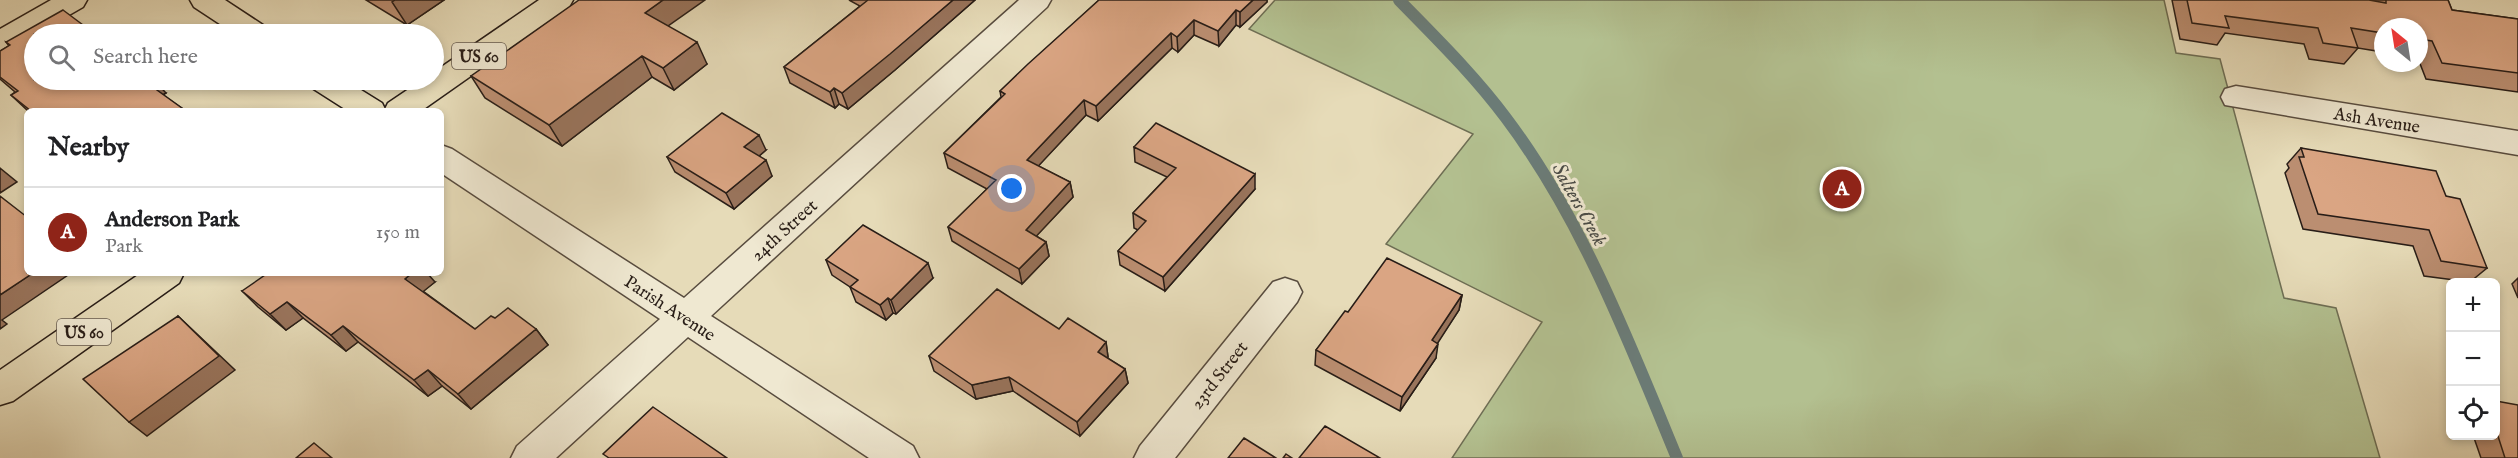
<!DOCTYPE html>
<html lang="en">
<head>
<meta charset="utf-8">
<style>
	:root { --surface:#fff; --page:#f2f2f2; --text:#202124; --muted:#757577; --line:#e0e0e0; --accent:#8f2418 }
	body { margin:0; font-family:"IM FELL English",serif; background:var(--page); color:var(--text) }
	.controls { position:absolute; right:18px; bottom:18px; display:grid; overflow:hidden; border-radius:9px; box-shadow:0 3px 9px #0003 }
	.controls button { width:54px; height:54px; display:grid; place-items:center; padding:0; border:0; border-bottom:2px solid var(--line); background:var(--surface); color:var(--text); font:30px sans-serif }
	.compass { position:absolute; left:2374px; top:18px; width:54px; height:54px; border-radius:50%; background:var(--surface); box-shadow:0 3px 9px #0003; rotate:330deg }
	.you { position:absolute; left:1012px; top:189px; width:21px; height:21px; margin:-15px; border:4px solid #fff; border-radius:50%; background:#1a73e8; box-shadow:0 0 0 9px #1a73e833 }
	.badge { display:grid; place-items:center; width:39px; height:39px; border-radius:50%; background:var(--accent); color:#fff; font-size:20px; font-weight:700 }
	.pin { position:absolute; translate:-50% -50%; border:3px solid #fff; box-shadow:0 2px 6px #0006 }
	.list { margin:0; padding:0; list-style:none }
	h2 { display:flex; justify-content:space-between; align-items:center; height:78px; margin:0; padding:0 24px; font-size:26px }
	h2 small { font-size:20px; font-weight:400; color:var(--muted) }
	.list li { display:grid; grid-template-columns:39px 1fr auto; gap:18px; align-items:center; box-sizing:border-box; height:90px; padding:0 24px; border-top:2px solid var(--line) }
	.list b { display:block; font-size:22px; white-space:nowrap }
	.list p { margin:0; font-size:20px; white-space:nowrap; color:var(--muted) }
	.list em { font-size:20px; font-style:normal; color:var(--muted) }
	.icon { flex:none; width:33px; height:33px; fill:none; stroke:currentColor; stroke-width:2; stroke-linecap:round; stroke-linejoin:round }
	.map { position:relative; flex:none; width:2518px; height:458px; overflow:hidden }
	.search { position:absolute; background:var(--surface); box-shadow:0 3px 9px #0003; left:24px; top:24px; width:420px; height:66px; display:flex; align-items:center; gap:15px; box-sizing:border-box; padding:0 21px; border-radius:33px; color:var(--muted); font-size:22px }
	.panel { position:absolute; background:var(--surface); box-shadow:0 3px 9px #0003; left:24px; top:108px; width:420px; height:168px; border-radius:9px }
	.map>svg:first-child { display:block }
	.green { fill:#b3c090; stroke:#6e6e54; stroke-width:1.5 }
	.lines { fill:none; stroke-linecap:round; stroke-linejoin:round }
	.stream { stroke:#6b7b76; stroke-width:12 }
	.minor-casing { stroke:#584c3f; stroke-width:3 }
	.major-casing { stroke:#281d17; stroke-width:3 }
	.minor { fill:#efe8d1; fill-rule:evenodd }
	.major { fill:#e6dbb8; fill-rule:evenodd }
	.wall { fill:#bb8e71; stroke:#281d17; stroke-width:1.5 }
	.shaded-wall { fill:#99745c; stroke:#281d17; stroke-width:1.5 }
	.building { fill:#daa583; stroke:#281d17; stroke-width:1.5 }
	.labels { text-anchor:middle; stroke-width:6; stroke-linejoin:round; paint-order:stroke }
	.shield { fill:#efe8d1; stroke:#645a4f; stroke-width:1.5 }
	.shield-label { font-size:16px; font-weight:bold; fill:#281d17 }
	.street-label { font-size:18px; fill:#281d17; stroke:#efe8d1 }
	.water-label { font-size:20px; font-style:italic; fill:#4a4c47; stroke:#efe8d1 }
</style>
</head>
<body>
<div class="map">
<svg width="2518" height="458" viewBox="0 0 2518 458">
	<rect width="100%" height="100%" fill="#e6dbb8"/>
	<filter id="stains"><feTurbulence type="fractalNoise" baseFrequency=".00333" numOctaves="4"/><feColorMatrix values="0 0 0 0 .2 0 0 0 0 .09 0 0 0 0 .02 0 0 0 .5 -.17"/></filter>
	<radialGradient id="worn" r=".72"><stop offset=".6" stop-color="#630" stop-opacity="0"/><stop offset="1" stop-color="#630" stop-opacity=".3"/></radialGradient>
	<!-- green -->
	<path class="green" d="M 1275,0 L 2164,0 L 2176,53 L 2220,59 L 2284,298 L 2336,308 L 2380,458 L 1452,458 L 1542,322 L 1386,244 L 1473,134 L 1249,29 Z"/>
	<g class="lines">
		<!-- stream -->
		<path class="stream" d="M 1399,0 C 1436,38 1474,75 1506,118 C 1582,219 1629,342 1677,458"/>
		<!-- minor casing -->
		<g class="minor-casing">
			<path id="minor" d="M 1019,0 L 1051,0 L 1047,7 L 711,316 L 913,446 L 919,458 L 869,458 L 688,337 L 556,458 L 511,458 L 517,446 L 660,319 L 441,173 L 441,145 L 452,149 L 684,298 Z
				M 2236,86 L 2518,131 L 2518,155 L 2225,105 L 2221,97 L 2225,89 Z
				M 1285,278 L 1297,282 L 1302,292 L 1297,302 L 1175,458 L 1134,458 L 1140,446 L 1273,282 Z"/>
		</g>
		<!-- major casing -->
		<g class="major-casing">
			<path id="major" d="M 51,0 L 87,0 L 83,7 L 10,49 L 0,52 L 0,29 Z
				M 190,0 L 225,0 L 266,27 L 271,34 L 235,34 L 194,7 Z
				M 539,0 L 573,0 L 569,7 L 421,111 L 348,111 L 312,88 L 308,80 L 345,80 L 382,103 L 385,109 L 388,103 L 422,80 L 434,80 L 434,72 Z
				M 141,273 L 184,273 L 179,283 L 13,401 L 0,405 L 0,370 Z"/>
		</g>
		<!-- minor -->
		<use href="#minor" class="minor"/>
		<!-- major -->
		<use href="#major" class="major"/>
	</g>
	<!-- wall -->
	<path class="wall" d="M 366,0 L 444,0 L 407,25 Z
		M 849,0 L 975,0 L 895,70 L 848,109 L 839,104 L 835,108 L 790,83 L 784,67 L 860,6 Z
		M 1099,0 L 1267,0 L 1267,2 L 1240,27 L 1236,25 L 1219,46 L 1194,35 L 1178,52 L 1172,48 L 1098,121 L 1086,115 L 1038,166 L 1070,182 L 1073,197 L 1036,236 L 1046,242 L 1049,256 L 1022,284 L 952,241 L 948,227 L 987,189 L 948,168 L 944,153 L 1001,97 L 1000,91 Z
		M 2172,0 L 2448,0 L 2452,10 L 2518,19 L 2518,92 L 2426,79 L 2419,61 L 2419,27 L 2383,27 L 2383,52 L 2358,48 L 2344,64 L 2309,59 L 2304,44 L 2225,33 L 2217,45 L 2180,39 Z
		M 668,26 L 707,64 L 674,90 L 652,77 L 562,146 L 485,98 L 471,76 Z
		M 6,42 L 166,93 L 163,95 L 186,111 L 28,111 L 11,95 L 15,92 L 0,79 L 0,51 L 9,46 Z
		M 1134,147 L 1255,189 L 1165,291 L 1120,265 L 1118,251 L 1138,230 L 1134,228 L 1133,213 L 1167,177 L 1135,162 Z
		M 2301,148 L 2446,196 L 2487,268 L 2470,282 L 2424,276 L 2413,246 L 2303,229 L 2285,173 L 2289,168 L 2287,164 Z
		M 766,150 L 759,156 L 772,176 L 734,209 L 675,172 L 667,157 Z
		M 826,260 L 933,278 L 896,314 L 893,313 L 886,320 L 856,302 L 850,287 L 832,275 Z
		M 2518,278 L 2518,298 L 2512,284 Z
		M 435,282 L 423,291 L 475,329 L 495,318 L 536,329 L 548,345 L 471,409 L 442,386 L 428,396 L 358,342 L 346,351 L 303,318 L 286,330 L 258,307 L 242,291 Z
		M 1462,295 L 1459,310 L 1437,343 L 1436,358 L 1400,411 L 1315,365 L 1316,350 L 1348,312 Z
		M 1059,329 L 1106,342 L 1108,357 L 1107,358 L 1125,369 L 1128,383 L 1080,436 L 1013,391 L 976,399 L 934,371 L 929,356 Z
		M 2496,401 L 2518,458 L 2481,458 L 2473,435 L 2496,435 Z"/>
	<!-- shaded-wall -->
	<path class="shaded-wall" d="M 395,0 L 444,0 L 407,25 L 392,2 Z
		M 663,0 L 705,0 L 655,35 L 645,13 Z
		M 953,0 L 975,0 L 895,70 L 848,109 L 842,93 Z
		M 1253,0 L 1267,0 L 1267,2 L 1240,27 L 1240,12 Z
		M 1236,10 L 1236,25 L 1219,46 L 1218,31 Z
		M 1194,20 L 1194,35 L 1178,52 L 1177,37 Z
		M 1171,33 L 1172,48 L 1098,121 L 1096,106 Z
		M 697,42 L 707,64 L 674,90 L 663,68 Z
		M 642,56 L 652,77 L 562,146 L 549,125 Z
		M 142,80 L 154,80 L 166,93 L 159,97 Z
		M 834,88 L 839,104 L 835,108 L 830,92 Z
		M 1084,100 L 1086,115 L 1030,175 L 1027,160 Z
		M 759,135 L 766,150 L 751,163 L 744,147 Z
		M 766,160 L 772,176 L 734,209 L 726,193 Z
		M 0,168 L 17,182 L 0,193 Z
		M 1255,174 L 1255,189 L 1165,291 L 1163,277 Z
		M 1070,182 L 1073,197 L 1029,244 L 1026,230 Z
		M 1046,242 L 1049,256 L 1022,284 L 1019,269 Z
		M 928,263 L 933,278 L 896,314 L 891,300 Z
		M 33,273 L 71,273 L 2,320 L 7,324 L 0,329 L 0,295 Z
		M 412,273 L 427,273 L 435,282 L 419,295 L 405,279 Z
		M 1462,295 L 1459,310 L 1430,355 L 1432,340 Z
		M 888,298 L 893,313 L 886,320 L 880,305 Z
		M 287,302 L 303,318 L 286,330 L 270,314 Z
		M 178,316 L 235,370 L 147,436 L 129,422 Z
		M 343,326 L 358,342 L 346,351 L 331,335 Z
		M 536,329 L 548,345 L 471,409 L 458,394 Z
		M 1106,342 L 1108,357 L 1100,366 L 1098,352 Z
		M 1438,344 L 1436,358 L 1400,411 L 1402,397 Z
		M 1125,369 L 1128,383 L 1080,436 L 1077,422 Z
		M 428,370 L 442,386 L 428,396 L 414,380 Z
		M 1009,377 L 1013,391 L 976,399 L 972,385 Z"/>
	<!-- building -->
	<path class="building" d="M 579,0 L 663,0 L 645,13 L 697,42 L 663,68 L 642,56 L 549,125 L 471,76 Z
		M 868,0 L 953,0 L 890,54 L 842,93 L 834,88 L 830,92 L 784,67 Z
		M 1099,0 L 1253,0 L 1240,12 L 1236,10 L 1218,31 L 1194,20 L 1177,37 L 1171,33 L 1096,106 L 1084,100 L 1027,160 L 1070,182 L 1026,230 L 1046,242 L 1019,269 L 948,227 L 996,180 L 944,153 L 1005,94 L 1000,91 L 1028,64 Z
		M 2187,0 L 2369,0 L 2386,3 L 2386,0 L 2448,0 L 2452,10 L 2518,19 L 2518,73 L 2442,63 L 2432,41 L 2419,39 L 2419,27 L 2383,27 L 2383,33 L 2351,28 L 2358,48 L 2323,43 L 2318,28 L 2225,16 L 2229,28 L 2192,23 Z
		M 63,10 L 95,34 L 34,34 L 34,80 L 143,80 L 186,111 L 31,111 L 11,95 L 18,91 L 0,77 L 0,51 L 10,45 L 6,42 Z
		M 722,113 L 759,135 L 744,147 L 766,160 L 726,193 L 667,157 Z
		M 1156,123 L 1255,174 L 1163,277 L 1118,251 L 1146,221 L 1133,213 L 1176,168 L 1134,147 Z
		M 2301,148 L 2436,171 L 2446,196 L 2460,199 L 2487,268 L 2441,261 L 2429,230 L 2318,214 L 2299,157 L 2304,157 Z
		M 0,196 L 27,217 L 27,273 L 33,273 L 0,295 Z
		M 863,225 L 928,263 L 891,300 L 888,298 L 880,305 L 850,287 L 858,280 L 826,260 Z
		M 1387,258 L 1462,295 L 1432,340 L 1438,344 L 1402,397 L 1316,350 L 1345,311 L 1348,312 Z
		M 268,273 L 412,273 L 405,279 L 475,329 L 491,316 L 495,318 L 508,308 L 536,329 L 458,394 L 428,370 L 414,380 L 343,326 L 331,335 L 287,302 L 270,314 L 242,291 Z
		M 997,289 L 1059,329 L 1068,318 L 1106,342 L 1098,352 L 1125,369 L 1077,422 L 1009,377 L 972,385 L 929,356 Z
		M 178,316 L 219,356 L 129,422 L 83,379 Z
		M 2496,401 L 2518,405 L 2518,458 L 2505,458 L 2496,430 Z
		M 653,407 L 727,458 L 609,458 L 603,454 Z
		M 1325,426 L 1380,458 L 1299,458 Z
		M 1244,438 L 1276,458 L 1228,458 Z
		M 314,443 L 332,458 L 296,458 Z
		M 1286,454 L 1292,458 L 1283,458 Z"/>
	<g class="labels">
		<!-- shield labels -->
		<g class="shield">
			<rect x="452" y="43" width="54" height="26" rx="4.5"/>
			<rect x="57" y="319" width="54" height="26" rx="4.5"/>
		</g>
		<g class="shield-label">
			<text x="479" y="62">US 60</text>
			<text x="84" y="338">US 60</text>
		</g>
		<!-- street labels -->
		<g class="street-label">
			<text transform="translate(2377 120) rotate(9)" y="6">Ash Avenue</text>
			<text transform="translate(784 230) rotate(-42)" y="6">24th Street</text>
			<text transform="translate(670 308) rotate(33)" y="6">Parish Avenue</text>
			<text transform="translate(1219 375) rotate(-52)" y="6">23rd Street</text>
		</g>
		<!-- water labels -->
		<g class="water-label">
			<text transform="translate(1580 204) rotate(61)" y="7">Salters Creek</text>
		</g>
	</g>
	<rect width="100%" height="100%" filter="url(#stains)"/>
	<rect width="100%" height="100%" fill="url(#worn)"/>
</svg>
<div class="controls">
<button>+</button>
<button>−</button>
<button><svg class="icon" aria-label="locate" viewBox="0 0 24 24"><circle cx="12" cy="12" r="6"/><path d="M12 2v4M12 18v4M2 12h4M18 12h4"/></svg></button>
</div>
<svg class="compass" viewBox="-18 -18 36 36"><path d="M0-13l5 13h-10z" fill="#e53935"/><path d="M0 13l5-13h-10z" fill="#757577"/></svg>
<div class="you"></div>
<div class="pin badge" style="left:1842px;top:189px">A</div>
<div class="search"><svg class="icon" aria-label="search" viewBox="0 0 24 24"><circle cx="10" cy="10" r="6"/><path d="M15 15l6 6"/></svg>Search here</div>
<section class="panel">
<h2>Nearby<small></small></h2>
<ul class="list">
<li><span class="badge">A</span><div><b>Anderson Park</b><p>Park</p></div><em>150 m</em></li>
</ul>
</section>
</div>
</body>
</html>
